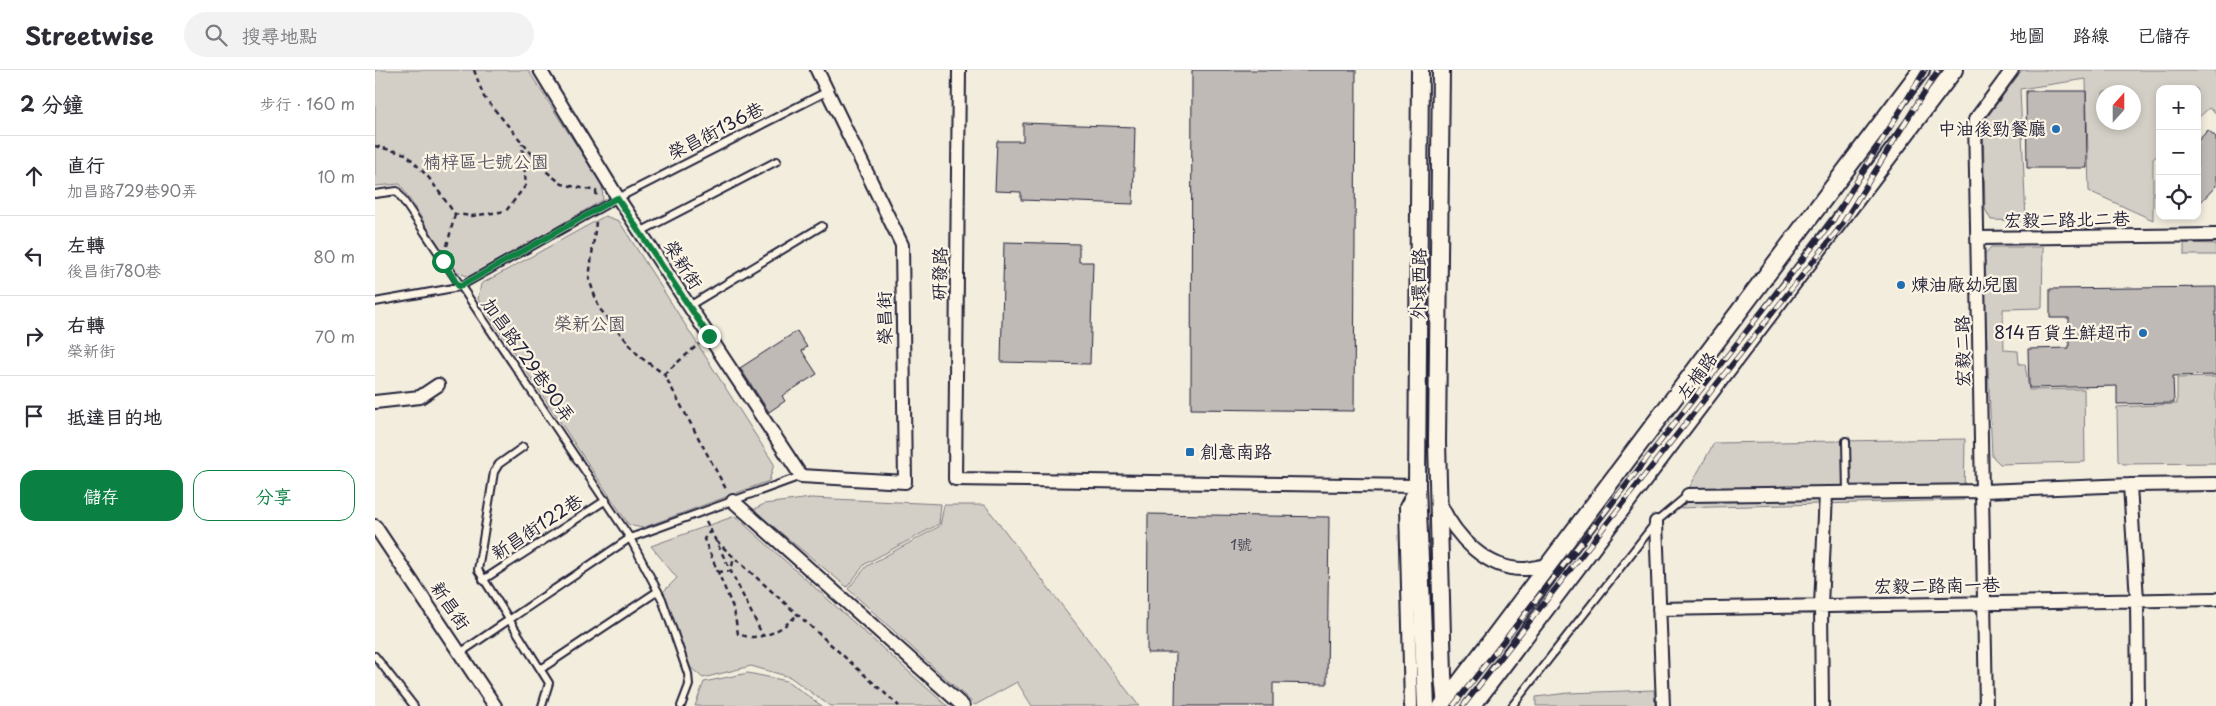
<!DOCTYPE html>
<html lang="zh-TW">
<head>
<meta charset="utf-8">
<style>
	:root { --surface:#fff; --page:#f2f2f3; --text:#2b2b33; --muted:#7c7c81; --line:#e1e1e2; --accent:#0b8043 }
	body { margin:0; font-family:"Playpen Sans","LXGW WenKai TC",sans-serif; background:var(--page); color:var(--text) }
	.controls { position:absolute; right:15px; top:15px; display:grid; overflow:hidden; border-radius:10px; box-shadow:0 2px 8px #0003 }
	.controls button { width:45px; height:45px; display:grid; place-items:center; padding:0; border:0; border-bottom:1px solid var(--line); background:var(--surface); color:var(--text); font:25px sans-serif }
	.compass { position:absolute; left:1721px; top:15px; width:45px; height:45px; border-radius:50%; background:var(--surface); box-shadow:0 2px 8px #0003; rotate:21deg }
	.stop { position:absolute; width:15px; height:15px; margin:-11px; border:4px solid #0b8043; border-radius:50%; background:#fff }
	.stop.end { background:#0b8043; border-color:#fff; box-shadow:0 1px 5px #0008 }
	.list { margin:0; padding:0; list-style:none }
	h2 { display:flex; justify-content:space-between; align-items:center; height:65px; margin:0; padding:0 20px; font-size:21px }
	h2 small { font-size:16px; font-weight:400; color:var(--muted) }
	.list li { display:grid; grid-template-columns:32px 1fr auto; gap:15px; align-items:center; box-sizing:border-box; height:80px; padding:0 20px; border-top:1px solid var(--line) }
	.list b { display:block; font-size:19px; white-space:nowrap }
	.list p { margin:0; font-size:16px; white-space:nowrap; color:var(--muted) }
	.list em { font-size:16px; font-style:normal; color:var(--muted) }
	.actions { display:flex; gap:10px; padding:15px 20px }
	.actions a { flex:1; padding:11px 0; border:1px solid var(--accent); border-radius:15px; text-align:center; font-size:18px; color:var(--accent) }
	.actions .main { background:var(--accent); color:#fff }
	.icon { flex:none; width:28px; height:28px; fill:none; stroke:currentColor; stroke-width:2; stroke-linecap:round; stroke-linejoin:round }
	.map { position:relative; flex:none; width:1841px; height:636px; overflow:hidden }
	header { display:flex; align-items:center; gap:30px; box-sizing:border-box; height:70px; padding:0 25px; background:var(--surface); border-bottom:1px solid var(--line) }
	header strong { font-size:24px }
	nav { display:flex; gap:28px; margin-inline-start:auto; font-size:18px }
	.search { width:350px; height:45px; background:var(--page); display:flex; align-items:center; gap:12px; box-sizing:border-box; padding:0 18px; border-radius:28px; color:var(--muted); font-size:19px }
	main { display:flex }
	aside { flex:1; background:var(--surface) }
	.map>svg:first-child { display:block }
	.green { fill:#d4cfc6; stroke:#7b7880; fill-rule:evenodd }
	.building { fill:#bfbab6; stroke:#22223b }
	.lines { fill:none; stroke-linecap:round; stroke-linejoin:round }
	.service-casing { stroke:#22223b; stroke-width:10 }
	.minor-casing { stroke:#22223b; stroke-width:16 }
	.tertiary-casing { stroke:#22223b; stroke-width:20 }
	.path { stroke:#22223b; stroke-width:2.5; stroke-dasharray:5 4; stroke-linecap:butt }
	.service { stroke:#fcf5e5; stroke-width:6 }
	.minor { stroke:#fcf5e5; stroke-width:12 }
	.tertiary { stroke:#fcf5e5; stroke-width:16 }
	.rail-casing { stroke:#22223b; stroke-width:5.5 }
	.rail { stroke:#fcf5e5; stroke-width:4; stroke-dasharray:11; stroke-linecap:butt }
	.route { stroke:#0b8043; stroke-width:6 }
	.poi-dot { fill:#1f6fb2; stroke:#fcf5e5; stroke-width:2 }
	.labels { text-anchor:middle; stroke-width:4.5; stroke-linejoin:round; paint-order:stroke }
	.number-label { font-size:15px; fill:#49485a }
	.poi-label { font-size:18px; fill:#22223b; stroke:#fcf5e5; text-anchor:end }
	.street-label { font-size:18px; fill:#22223b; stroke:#fcf5e5 }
	.park-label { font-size:18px; fill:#575665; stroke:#fcf5e5 }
</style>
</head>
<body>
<header>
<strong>Streetwise</strong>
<div class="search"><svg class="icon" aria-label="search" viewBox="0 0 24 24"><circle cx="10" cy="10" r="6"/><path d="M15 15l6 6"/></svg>搜尋地點</div>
<nav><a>地圖</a><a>路線</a><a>已儲存</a></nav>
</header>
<main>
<aside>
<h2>2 分鐘<small>步行 · 160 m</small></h2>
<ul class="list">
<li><svg class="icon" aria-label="ahead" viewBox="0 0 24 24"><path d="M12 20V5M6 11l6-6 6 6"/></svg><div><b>直行</b><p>加昌路729巷90弄</p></div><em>10 m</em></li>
<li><svg class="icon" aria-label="left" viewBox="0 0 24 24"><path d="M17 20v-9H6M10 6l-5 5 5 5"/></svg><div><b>左轉</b><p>後昌街780巷</p></div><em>80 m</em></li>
<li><svg class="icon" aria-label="right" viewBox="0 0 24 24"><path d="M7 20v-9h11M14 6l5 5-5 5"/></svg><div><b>右轉</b><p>榮新街</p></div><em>70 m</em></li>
<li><svg class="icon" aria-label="arrive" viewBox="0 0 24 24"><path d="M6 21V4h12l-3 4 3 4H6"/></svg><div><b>抵達目的地</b></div></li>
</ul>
<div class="actions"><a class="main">儲存</a><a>分享</a></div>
</aside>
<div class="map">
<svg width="1841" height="636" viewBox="0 0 1841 636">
	<rect width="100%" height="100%" fill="#f3edde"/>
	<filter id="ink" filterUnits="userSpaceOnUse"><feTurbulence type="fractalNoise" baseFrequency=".02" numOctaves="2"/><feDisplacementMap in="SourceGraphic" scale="10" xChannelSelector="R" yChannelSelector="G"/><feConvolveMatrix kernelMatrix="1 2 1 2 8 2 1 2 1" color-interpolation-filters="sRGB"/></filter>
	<g filter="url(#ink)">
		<!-- green -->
		<path class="green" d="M 0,0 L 153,0 L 227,115 L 228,130 L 94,207 L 80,201 L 25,114 L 0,116 Z
			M 1647,0 L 1841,0 L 1841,43 L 1834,38 L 1822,49 L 1822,19 L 1785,19 L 1785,83 L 1778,89 L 1778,150 L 1714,121 L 1711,9 L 1645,19 L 1651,151 L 1616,150 L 1610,139 L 1608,53 ZM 1728,22 L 1758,22 L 1758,52 L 1728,52 Z
			M 230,146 L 244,151 L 399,394 L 394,411 L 267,458 L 254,455 L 103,229 L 106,214 Z
			M 1809,173 L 1841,174 L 1841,185 L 1809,185 Z
			M 1616,177 L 1668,177 L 1667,238 L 1628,239 L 1629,280 L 1643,281 L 1644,294 L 1650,294 L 1654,320 L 1709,319 L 1710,392 L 1625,394 L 1617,386 L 1608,186 Z
			M 1841,307 L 1841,393 L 1749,394 L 1743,391 L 1742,337 L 1802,334 L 1802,308 Z
			M 1590,369 L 1589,430 L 1303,438 L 1339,373 Z
			M 436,428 L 566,434 L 564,454 L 490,494 L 472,517 L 382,443 L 380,439 L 389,434 Z
			M 569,435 L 610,435 L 764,636 L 657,636 L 642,612 L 600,635 L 473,519 L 492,496 L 565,456 Z
			M 360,446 L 572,636 L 573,636 L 455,636 L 415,607 L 376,596 L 328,608 L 315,597 L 288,522 L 302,508 L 276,476 Z
			M 373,603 L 412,611 L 447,636 L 320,636 L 329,612 Z
			M 1279,620 L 1280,636 L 1161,636 L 1161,627 L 1193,623 Z"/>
		<!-- building -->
		<path class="building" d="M 817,0 L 981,0 L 979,341 L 816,339 Z
			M 1651,21 L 1711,21 L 1712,98 L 1652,98 Z
			M 648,53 L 760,57 L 758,134 L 646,130 L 646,122 L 620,121 L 622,71 L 648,71 Z
			M 1833,60 L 1841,67 L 1841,116 L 1822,136 L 1822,72 Z
			M 629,172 L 704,174 L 704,192 L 718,192 L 715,294 L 626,292 Z
			M 1841,217 L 1841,305 L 1798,306 L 1799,333 L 1742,334 L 1742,316 L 1654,318 L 1653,279 L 1694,278 L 1694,248 L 1675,248 L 1675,219 Z
			M 422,261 L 432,277 L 427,281 L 442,304 L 407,326 L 410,331 L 394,342 L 365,298 Z
			M 773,444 L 954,447 L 952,614 L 898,613 L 898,636 L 800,636 L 801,583 L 772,583 Z"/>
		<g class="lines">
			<!-- service casing -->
			<g class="service-casing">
				<path id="service" d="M 0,124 L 22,121 L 255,468 L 287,529 L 313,604 L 314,615 L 306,636
					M 265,162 L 402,91
					M 0,232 L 84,217 L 243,128 L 453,21
					M 314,236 L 447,156
					M 1471,371 L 1472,422
					M 148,377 L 124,394 L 119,402 L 103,500 L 174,613 L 167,636
					M 108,510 L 231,430
					M 85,583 L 255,468 L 426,406
					M 0,586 L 39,636
					M 166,599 L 283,521
					M 1137,636 L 1281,452 L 1313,425"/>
			</g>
			<!-- minor casing -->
			<g class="minor-casing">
				<path id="minor" d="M 165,0 L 243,128 L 426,406 L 530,412 L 527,175 L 442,0
					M 584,0 L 580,409 L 1042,416 L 1031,437 L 1036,636
					M 1603,168 L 1841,165
					M 0,332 L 45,327 L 63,315
					M 1755,415 L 1762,530 L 1763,636
					M 1313,425 L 1609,421 L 1755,415 L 1841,414
					M 358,431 L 588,636
					M 1065,433 C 1080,466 1112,501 1151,499 C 1158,498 1166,496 1174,495
					M 1281,452 L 1288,636
					M 0,456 L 120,636
					M 1284,539 L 1841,529
					M 1447,636 L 1446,536 L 1451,423
					M 1611,636 L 1600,50 L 1637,0"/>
			</g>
			<!-- tertiary casing -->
			<g class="tertiary-casing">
				<path id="tertiary" d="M 1045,0 L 1042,416 L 1051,636
					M 1066,0 L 1062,372 L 1068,606 L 1071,636
					M 1067,636 L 1546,0
					M 1097,636 L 1579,0"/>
			</g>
			<!-- path -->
			<path class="path" d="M 99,0 L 109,27 L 172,102 L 187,114 L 221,121 L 222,129
				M 0,76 L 31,84 L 54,108 L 80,144 L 97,146 L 131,141 L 151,115 L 147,74
				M 221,152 L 214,209 L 224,238 L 265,287 L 289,304 L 351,419
				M 72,176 L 80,144
				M 289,304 L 324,274
				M 331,451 L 388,566
				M 336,460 L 329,469 L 359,540 L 363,564 C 386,573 407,560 423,544
				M 341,471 L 524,636
				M 343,502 L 356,501 L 359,487"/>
			<!-- service -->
			<use href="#service" class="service"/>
			<!-- minor -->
			<use href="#minor" class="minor"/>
			<!-- tertiary -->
			<use href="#tertiary" class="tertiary"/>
			<!-- rail casing -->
			<g class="rail-casing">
				<path id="rail" d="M 1078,636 L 1457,152 L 1550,0
					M 1088,636 L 1466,156 L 1563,0"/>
			</g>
			<!-- rail -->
			<use href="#rail" class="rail"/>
		</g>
	</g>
	<g class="lines" filter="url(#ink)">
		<!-- route -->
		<path class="route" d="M 68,191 L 84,217 L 242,128 L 334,266"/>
	</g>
	<!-- markers -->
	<g class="poi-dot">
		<circle cx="1681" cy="59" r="5"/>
		<circle cx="1526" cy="215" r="5"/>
		<circle cx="1768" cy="263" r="5"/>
		<rect x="810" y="377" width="10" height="10" rx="2.5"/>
	</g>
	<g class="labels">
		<!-- number labels -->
		<g class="number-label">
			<text x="866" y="480">1號</text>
		</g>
		<!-- poi labels -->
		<g class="poi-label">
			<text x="1671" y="65">中油後勁餐廳</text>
			<text x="1536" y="221" text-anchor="start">煉油廠幼兒園</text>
			<text x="1758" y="269">814百貨生鮮超市</text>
			<text x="825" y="388" text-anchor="start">創意南路</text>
		</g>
		<!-- street labels -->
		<g class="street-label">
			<text transform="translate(341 61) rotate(-27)" y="6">榮昌街136巷</text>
			<text transform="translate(1692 150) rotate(-1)" y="6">宏毅二路北二巷</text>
			<text transform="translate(308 195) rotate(57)" y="6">榮新街</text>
			<text transform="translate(565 204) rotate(-89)" y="6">研發路</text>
			<text transform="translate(1044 214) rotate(-89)" y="6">外環西路</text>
			<text transform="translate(510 248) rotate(-91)" y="6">榮昌街</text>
			<text transform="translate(1588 281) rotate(-91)" y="6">宏毅二路</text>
			<text transform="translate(153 290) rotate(55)" y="6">加昌路729巷90弄</text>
			<text transform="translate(1322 306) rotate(-53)" y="6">左楠路</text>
			<text transform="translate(162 457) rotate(-33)" y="6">新昌街122巷</text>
			<text transform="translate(1562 516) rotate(-1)" y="6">宏毅二路南一巷</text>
			<text transform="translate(75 536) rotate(56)" y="6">新昌街</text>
		</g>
		<!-- park labels -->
		<g class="park-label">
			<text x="111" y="98">楠梓區七號公園</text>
			<text x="215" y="260">榮新公園</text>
		</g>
	</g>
</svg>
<div class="controls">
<button>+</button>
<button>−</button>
<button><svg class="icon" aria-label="locate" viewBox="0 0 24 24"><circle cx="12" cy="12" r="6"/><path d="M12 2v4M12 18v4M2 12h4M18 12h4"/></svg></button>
</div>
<svg class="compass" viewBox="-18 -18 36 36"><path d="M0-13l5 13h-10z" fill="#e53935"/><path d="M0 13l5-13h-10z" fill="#7c7c81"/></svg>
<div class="stop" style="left:68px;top:191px"></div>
<div class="stop end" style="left:334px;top:266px"></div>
</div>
</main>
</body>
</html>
